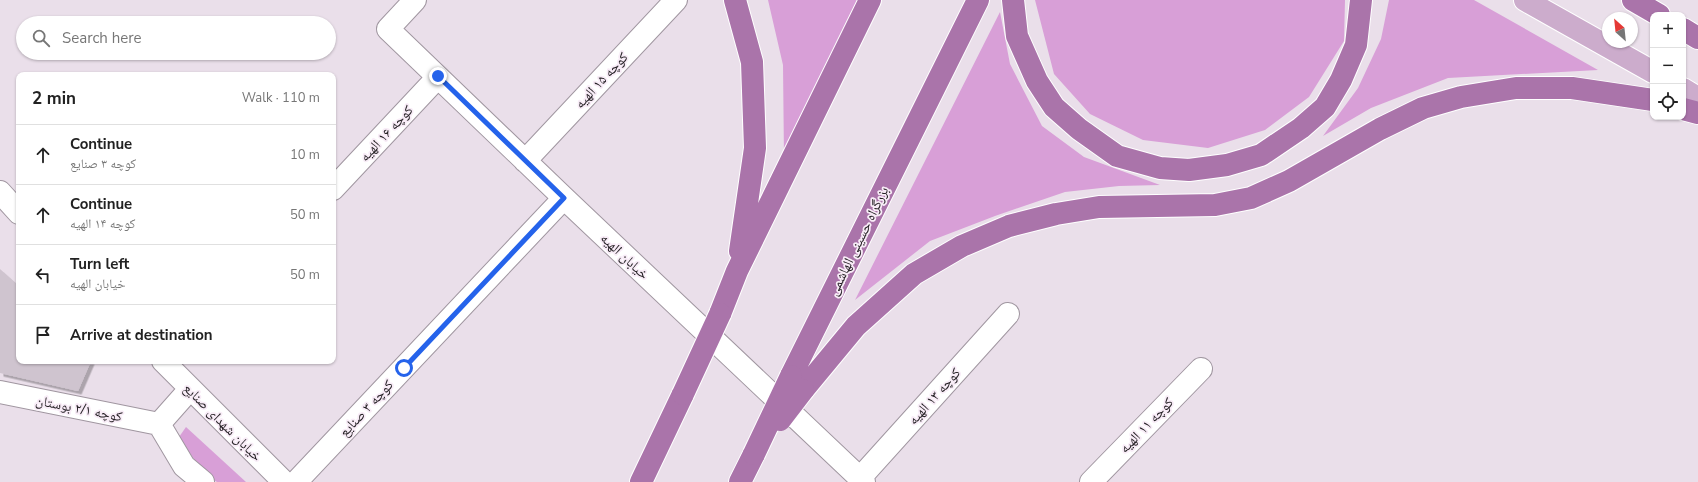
<!DOCTYPE html>
<html lang="en">
<head>
<meta charset="utf-8">
<style>
	:root { --surface:#fff; --page:#f6f6f6; --text:#222; --muted:#767676; --line:#e0e0e0 }
	body { margin:0; font-family:"Nunito Sans","Noto Naskh Arabic",sans-serif; background:var(--page); color:var(--text) }
	.controls { position:absolute; right:12px; top:12px; display:grid; overflow:hidden; border-radius:8px; box-shadow:0 1px 3px #0004 }
	.controls button { width:36px; height:36px; display:grid; place-items:center; padding:0; border:0; border-bottom:1px solid var(--line); background:var(--surface); color:var(--text); font:20px sans-serif }
	.compass { position:absolute; left:1602px; top:12px; width:36px; height:36px; border-radius:50%; background:var(--surface); box-shadow:0 1px 3px #0004; rotate:333deg }
	.stop { position:absolute; width:12px; height:12px; margin:-9px; border:3px solid #2563eb; border-radius:50%; background:#fff }
	.stop.end { background:#2563eb; border-color:#fff; box-shadow:0 1px 4px #0008 }
	.list { margin:0; padding:0; list-style:none }
	h2 { display:flex; justify-content:space-between; align-items:center; height:52px; margin:0; padding:0 16px; font-size:17px }
	h2 small { font-size:13px; font-weight:400; color:var(--muted) }
	.list li { display:grid; grid-template-columns:26px 1fr auto; gap:12px; align-items:center; box-sizing:border-box; height:60px; padding:0 16px; border-top:1px solid var(--line) }
	.list b { display:block; font-size:15px; white-space:nowrap }
	.list p { margin:0; font-size:13px; white-space:nowrap; color:var(--muted) }
	.list em { font-size:13px; font-style:normal; color:var(--muted) }
	.icon { flex:none; width:22px; height:22px; fill:none; stroke:currentColor; stroke-width:2; stroke-linecap:round; stroke-linejoin:round }
	.map { position:relative; flex:none; width:1698px; height:482px; overflow:hidden }
	.search { position:absolute; background:var(--surface); box-shadow:0 1px 3px #0004; left:16px; top:16px; width:320px; height:44px; display:flex; align-items:center; gap:10px; box-sizing:border-box; padding:0 14px; border-radius:22px; color:var(--muted); font-size:15px }
	.panel { position:absolute; background:var(--surface); box-shadow:0 1px 3px #0004; left:16px; top:72px; width:320px; height:292px; border-radius:8px }
	.map>svg:first-child { display:block }
	.green { fill:#d89fd7 }
	.building { fill:#cfc4cf; filter:url(#shadow) }
	.lines { fill:none; stroke-linecap:round; stroke-linejoin:round }
	.minor-casing { stroke:#a096a0; stroke-width:24 }
	.major-casing { stroke:#fff; stroke-width:24 }
	.highway-casing { stroke:#fff; stroke-width:24 }
	.minor { stroke:#fff; stroke-width:22 }
	.major { stroke:#ccaccc; stroke-width:22 }
	.highway { stroke:#aa74aa; stroke-width:22 }
	.highway-bridge-casing { stroke:#fff; stroke-width:24; stroke-linecap:butt }
	.highway-bridge { stroke:#aa74aa; stroke-width:22 }
	.route { stroke:#2563eb; stroke-width:5 }
	.labels { text-anchor:middle; stroke-width:3.5; stroke-linejoin:round; paint-order:stroke }
	.street-label { font-size:14px; fill:#252125; stroke:#f8ecf7 }
</style>
</head>
<body>
<div class="map">
<svg width="1698" height="482" viewBox="0 0 1698 482">
	<defs>
		<filter id="shadow"><feDropShadow dx="3.5" dy="3.5" stdDeviation="0" flood-color="#0004"/></filter>
	</defs>
	<rect width="100%" height="100%" fill="#eadfea"/>
	<!-- green -->
	<path class="green" d="M 768,0 L 859,0 L 784,159 L 783,65 Z
		M 1035,0 L 1345,0 L 1344,41 L 1309,97 L 1265,130 L 1208,148 L 1143,140 L 1090,114 L 1054,74 Z
		M 1389,0 L 1474,0 L 1598,70 L 1448,78 L 1371,108 L 1323,136 L 1358,88 L 1381,39 Z
		M 1000,12 L 1010,64 L 1042,126 L 1084,157 L 1160,185 L 1119,186 L 1065,192 L 995,216 L 930,241 L 855,300 Z
		M 186,427 L 246,482 L 217,482 L 204,474 L 179,437 Z"/>
	<!-- building -->
	<path class="building" d="M 0,269 L 19,286 L 19,361 L 91,361 L 78,391 L 0,373 Z"/>
	<g class="lines">
		<!-- minor casing -->
		<g class="minor-casing">
			<path id="minor" d="M 415,0 L 388,29 L 564,198 L 864,482
				M 525,161 L 676,0
				M 333,189 L 438,77
				M 0,192 L 19,213
				M 163,361 L 284,482
				M 190,389 L 159,424 L 184,466 L 203,482
				M 0,392 L 159,424
				M 860,478 L 1008,314
				M 296,482 L 564,198
				M 1091,482 L 1201,369"/>
		</g>
		<!-- major casing -->
		<g class="major-casing">
			<path id="major" d="M 1525,0 L 1653,72
				M 1683,89 L 1698,98"/>
		</g>
		<!-- highway casing -->
		<g class="highway-casing">
			<path id="highway" d="M 735,0 L 752,62 L 755,148 L 740,251
				M 1013,0 L 1017,36 L 1037,81 L 1054,107 L 1079,129 L 1117,156 L 1160,168 L 1189,170 L 1227,165 L 1261,155 L 1301,128 L 1325,107 L 1341,80 L 1356,45 L 1361,0
				M 1633,0 L 1659,15
				M 1683,29 L 1698,38
				M 1683,109 L 1698,113
				M 720,314 L 737,271 L 870,0
				M 791,376 L 978,0
				M 803,390 L 856,326 L 914,274 L 962,246 L 1009,226 L 1056,214 L 1099,207 L 1215,205 L 1251,198 L 1289,181 L 1380,129 L 1423,108 L 1461,97 L 1516,88 L 1572,88 L 1653,100
				M 641,482 L 683,394
				M 740,482 L 754,454"/>
		</g>
		<!-- minor -->
		<use href="#minor" class="minor"/>
		<!-- major -->
		<use href="#major" class="major"/>
		<!-- highway -->
		<use href="#highway" class="highway"/>
		<!-- highway-bridge casing -->
		<g class="highway-bridge-casing">
			<path id="highway-bridge" d="M 683,394 L 720,314
				M 780,420 L 803,390
				M 754,454 L 791,376"/>
		</g>
		<!-- highway-bridge -->
		<use href="#highway-bridge" class="highway-bridge"/>
	</g>
	<g class="lines">
		<!-- route -->
		<path class="route" d="M 404,368 L 564,198 L 438,76"/>
	</g>
	<g class="labels">
		<!-- street labels -->
		<g class="street-label">
			<text transform="translate(601 80) rotate(-47)" y="5">کوچه ۱۵ الهیه</text>
			<text transform="translate(386 133) rotate(-47)" y="5">کوچه ۱۶ الهیه</text>
			<text transform="translate(858 241) rotate(-64)" y="5">بزرگراه حسینی الهاشمی</text>
			<text transform="translate(625 256) rotate(43)" y="5">خیابان الهیه</text>
			<text transform="translate(934 396) rotate(-48)" y="5">کوچه ۱۳ الهیه</text>
			<text transform="translate(79 408) rotate(11)" y="5">کوچه ۲/۱ بوستان</text>
			<text transform="translate(366 408) rotate(-47)" y="5">کوچه ۳ صنایع</text>
			<text transform="translate(223 422) rotate(45)" y="5">خیابان شهدای صنایع</text>
			<text transform="translate(1146 425) rotate(-46)" y="5">کوچه ۱۱ الهیه</text>
		</g>
	</g>
</svg>
<div class="controls">
<button>+</button>
<button>−</button>
<button><svg class="icon" aria-label="locate" viewBox="0 0 24 24"><circle cx="12" cy="12" r="6"/><path d="M12 2v4M12 18v4M2 12h4M18 12h4"/></svg></button>
</div>
<svg class="compass" viewBox="-18 -18 36 36"><path d="M0-13l5 13h-10z" fill="#e53935"/><path d="M0 13l5-13h-10z" fill="#767676"/></svg>
<div class="stop" style="left:404px;top:368px"></div>
<div class="stop end" style="left:438px;top:76px"></div>
<div class="search"><svg class="icon" aria-label="search" viewBox="0 0 24 24"><circle cx="10" cy="10" r="6"/><path d="M15 15l6 6"/></svg>Search here</div>
<section class="panel">
<h2>2 min<small>Walk · 110 m</small></h2>
<ul class="list">
<li><svg class="icon" aria-label="ahead" viewBox="0 0 24 24"><path d="M12 20V5M6 11l6-6 6 6"/></svg><div><b>Continue</b><p>کوچه ۳ صنایع</p></div><em>10 m</em></li>
<li><svg class="icon" aria-label="ahead" viewBox="0 0 24 24"><path d="M12 20V5M6 11l6-6 6 6"/></svg><div><b>Continue</b><p>کوچه ۱۴ الهیه</p></div><em>50 m</em></li>
<li><svg class="icon" aria-label="left" viewBox="0 0 24 24"><path d="M17 20v-9H6M10 6l-5 5 5 5"/></svg><div><b>Turn left</b><p>خیابان الهیه</p></div><em>50 m</em></li>
<li><svg class="icon" aria-label="arrive" viewBox="0 0 24 24"><path d="M6 21V4h12l-3 4 3 4H6"/></svg><div><b>Arrive at destination</b></div></li>
</ul>
</section>
</div>
</body>
</html>
